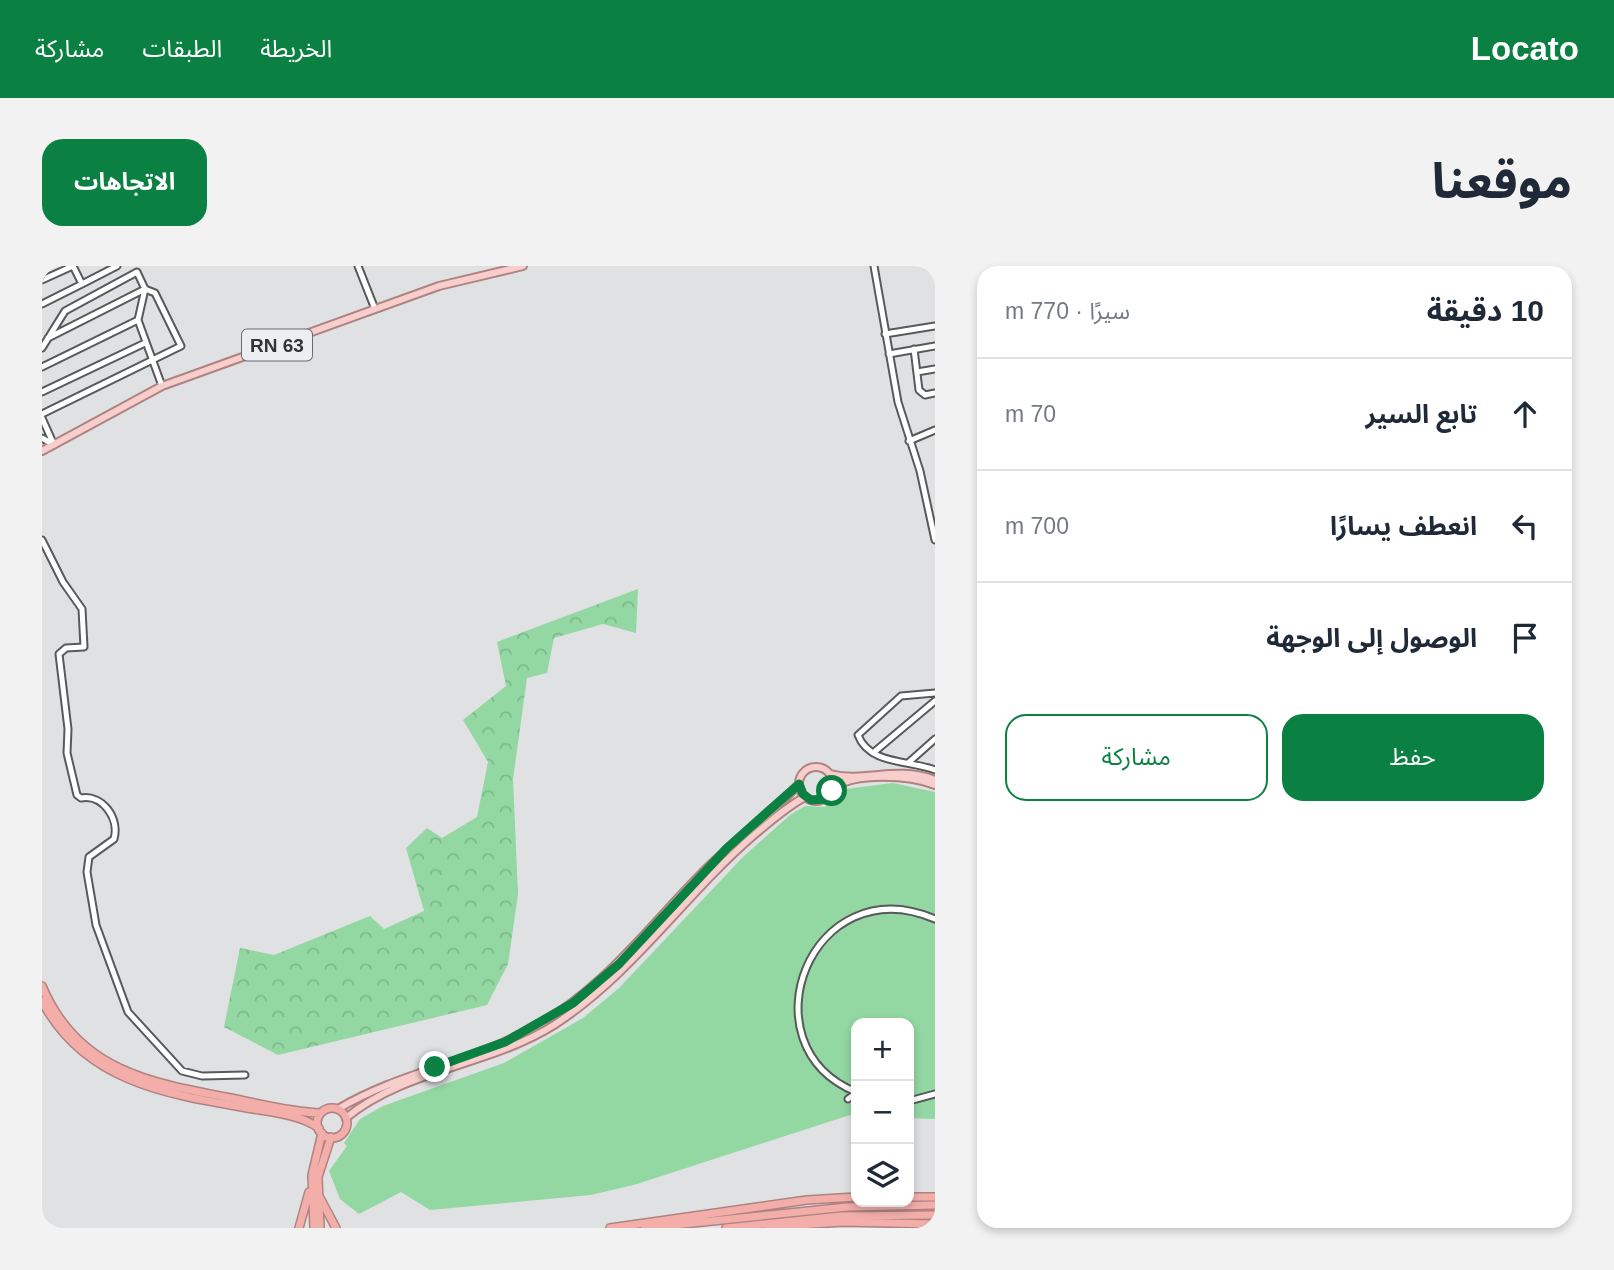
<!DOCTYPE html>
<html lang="ar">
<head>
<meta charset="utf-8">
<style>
	:root { --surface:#fff; --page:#f2f2f3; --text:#1f2937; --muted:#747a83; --line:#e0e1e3; --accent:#0b8043 }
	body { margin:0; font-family:Arial,"Noto Sans Arabic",sans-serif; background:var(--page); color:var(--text); direction:rtl }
	.controls { position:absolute; right:21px; bottom:21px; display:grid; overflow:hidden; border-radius:14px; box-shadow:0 4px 10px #0003 }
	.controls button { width:63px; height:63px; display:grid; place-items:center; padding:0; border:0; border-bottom:2px solid var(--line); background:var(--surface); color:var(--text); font:35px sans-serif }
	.stop { position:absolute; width:21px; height:21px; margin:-16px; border:5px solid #0b8043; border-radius:50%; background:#fff }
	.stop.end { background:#0b8043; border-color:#fff; box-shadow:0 2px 7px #0008 }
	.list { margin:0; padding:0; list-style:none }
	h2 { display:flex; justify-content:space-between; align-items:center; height:91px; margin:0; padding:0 28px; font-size:30px }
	h2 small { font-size:23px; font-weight:400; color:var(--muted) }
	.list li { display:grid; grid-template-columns:46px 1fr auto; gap:21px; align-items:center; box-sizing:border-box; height:112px; padding:0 28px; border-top:2px solid var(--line) }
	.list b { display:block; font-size:26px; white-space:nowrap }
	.list em { font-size:23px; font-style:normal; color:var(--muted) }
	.actions { display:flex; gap:14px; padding:21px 28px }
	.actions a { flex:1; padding:16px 0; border:2px solid var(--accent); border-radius:21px; text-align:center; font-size:24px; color:var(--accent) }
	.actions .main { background:var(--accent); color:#fff }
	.icon { flex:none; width:38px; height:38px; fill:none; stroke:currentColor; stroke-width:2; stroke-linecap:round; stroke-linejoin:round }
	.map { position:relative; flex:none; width:893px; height:962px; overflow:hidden; direction:ltr; border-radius:21px }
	header { display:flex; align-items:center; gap:42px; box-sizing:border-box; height:98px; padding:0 35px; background:var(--accent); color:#fff }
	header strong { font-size:33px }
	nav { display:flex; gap:38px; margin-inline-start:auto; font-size:24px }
	.intro { display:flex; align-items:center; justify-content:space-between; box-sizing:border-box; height:168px; padding:0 42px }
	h1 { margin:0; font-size:49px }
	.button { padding:18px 32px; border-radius:21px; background:var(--accent); color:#fff; font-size:24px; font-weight:700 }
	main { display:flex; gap:42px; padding:0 42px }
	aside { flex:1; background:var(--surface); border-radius:21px; box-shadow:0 4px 10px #0003 }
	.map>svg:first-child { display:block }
	.forest { fill:url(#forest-crowns) }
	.park { fill:#93d7a2 }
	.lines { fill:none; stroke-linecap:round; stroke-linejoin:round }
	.minor-casing { stroke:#58595b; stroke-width:9 }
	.major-casing { stroke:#af8381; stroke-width:10 }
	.highway-casing { stroke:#af8381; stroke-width:10 }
	.minor { stroke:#fff; stroke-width:5 }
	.major { stroke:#f8cecc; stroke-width:6 }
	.highway { stroke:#f3aeaa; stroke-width:7 }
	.route { stroke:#0b8043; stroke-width:9 }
	.labels { text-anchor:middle; stroke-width:7; stroke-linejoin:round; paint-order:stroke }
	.shield { fill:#eceef1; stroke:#6a6b6d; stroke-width:2 }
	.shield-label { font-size:19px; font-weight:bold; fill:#323334 }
</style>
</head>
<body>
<header>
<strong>Locato</strong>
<nav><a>الخريطة</a><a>الطبقات</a><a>مشاركة</a></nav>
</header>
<div class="intro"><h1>موقعنا</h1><a class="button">الاتجاهات</a></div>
<main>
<aside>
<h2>10 دقيقة<small>سيرًا · 770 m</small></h2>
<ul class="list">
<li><svg class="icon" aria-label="ahead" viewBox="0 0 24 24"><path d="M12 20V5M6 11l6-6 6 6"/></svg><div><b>تابع السير</b></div><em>70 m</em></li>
<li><svg class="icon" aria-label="left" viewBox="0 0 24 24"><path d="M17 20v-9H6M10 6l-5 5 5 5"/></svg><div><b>انعطف يسارًا</b></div><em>700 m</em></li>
<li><svg class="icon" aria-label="arrive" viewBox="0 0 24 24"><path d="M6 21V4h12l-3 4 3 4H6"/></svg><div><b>الوصول إلى الوجهة</b></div></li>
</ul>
<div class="actions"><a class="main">حفظ</a><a>مشاركة</a></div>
</aside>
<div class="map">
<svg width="893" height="962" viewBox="0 0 893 962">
	<defs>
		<pattern id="forest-crowns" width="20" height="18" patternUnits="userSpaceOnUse" patternTransform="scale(1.75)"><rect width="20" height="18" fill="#93d7a2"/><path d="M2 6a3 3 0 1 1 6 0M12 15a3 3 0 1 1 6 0" fill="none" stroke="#7fb98c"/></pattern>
	</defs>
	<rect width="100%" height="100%" fill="#dfe1e3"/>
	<!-- forest -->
	<path class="forest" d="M 596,323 L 594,367 L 561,358 L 512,372 L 505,407 L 485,412 L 471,513 L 476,628 L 466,698 L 445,739 L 236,789 L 182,761 L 198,682 L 232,689 L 328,650 L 342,663 L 382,645 L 364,582 L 385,562 L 400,572 L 435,551 L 446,496 L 421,454 L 464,420 L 455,376 Z"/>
	<!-- park -->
	<path class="park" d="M 851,517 L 893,526 L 893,853 L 867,852 L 867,757 L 814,757 L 814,847 L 595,918 L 549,929 L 388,944 L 359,926 L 317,948 L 298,933 L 287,905 L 305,880 L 302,877 L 318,853 L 341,840 L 462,797 L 541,752 L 577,722 L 701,591 L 748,549 L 763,540 L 783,541 L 803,523 Z"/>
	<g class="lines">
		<!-- minor casing -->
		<g class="minor-casing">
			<path id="minor" d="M 316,0 L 333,43
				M 832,0 L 856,136 L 878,205 L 893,274
				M 0,14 L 31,0 L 40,18 L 75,0
				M 103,23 L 96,54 L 120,120
				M 0,38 L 40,18
				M 843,68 L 893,60
				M 6,72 L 103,23
				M 0,82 L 23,45 L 95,6 L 103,23 L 113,27 L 139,80 L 0,148
				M 872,83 L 877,124 L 883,129 L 893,127
				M 847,88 L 893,80
				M 0,101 L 96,54
				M 875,106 L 893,103
				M 0,126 L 103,77
				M 0,152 L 12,179
				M 0,172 L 12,179
				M 867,175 L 893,164
				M 0,274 L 21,316 L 40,343 L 42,381 L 24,382 L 17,388 L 26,463 L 25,487 L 35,529 L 39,532 C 60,528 78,552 72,573 L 47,591 L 45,606 L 54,659 L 86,746 L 140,805 L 160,810 L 203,809
				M 893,427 L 859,430 L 816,469 C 827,499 868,494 893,504
				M 831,487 L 893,435
				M 866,497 L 893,473
				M 814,826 C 700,779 769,600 893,653
				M 806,833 L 814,827
				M 867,835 L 893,828"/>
		</g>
		<!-- major casing -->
		<g class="major-casing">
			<path id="major" d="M 0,185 L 120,120 L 397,20 L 481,0
				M757 518a17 17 0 1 1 34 0a17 17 0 1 1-34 0Z
				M 788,508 C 824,517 853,499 893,514
				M 791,522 C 813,506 868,509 893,519
				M 296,843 C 356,807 426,797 487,764 C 562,725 608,658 667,600 C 696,572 730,548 757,518
				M 304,852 C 361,804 449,799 512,759 C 591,708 642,629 712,569 C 729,555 744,541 763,531"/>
		</g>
		<!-- highway casing -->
		<g class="highway-casing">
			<path id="highway" d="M 0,720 C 35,804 108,817 189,832 C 219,838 249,846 279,847
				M 0,735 C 42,815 123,828 205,842 C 228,846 257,848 277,862
				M275 857a15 15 0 1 1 30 0a15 15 0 1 1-30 0Z
				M 867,931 L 893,931
				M 278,932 L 294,962
				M 726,961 L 801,956 L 893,958
				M 257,962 L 267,926
				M 272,962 L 270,909 L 280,867
				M 278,962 L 276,911 L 289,871
				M 568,962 L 765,934 L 814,931
				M 603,962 L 805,941 L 893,939
				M 684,962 L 799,950 L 893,949"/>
		</g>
		<!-- minor -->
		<use href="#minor" class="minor"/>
		<!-- major -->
		<use href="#major" class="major"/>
		<!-- highway -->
		<use href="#highway" class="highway"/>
	</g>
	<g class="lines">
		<!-- route -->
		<path class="route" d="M 393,801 L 463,776 L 531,737 L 577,698 L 685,582 L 757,518 L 761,528 L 769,534 L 783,533 L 790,525"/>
	</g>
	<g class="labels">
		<!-- shield labels -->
		<rect class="shield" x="200" y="63.5" width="70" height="31" rx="5"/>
		<g class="shield-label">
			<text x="235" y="86">RN 63</text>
		</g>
	</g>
</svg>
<div class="controls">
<button>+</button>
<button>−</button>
<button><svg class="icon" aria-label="layers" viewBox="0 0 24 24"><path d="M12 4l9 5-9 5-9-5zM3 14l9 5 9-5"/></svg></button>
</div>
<div class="stop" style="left:790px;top:525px"></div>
<div class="stop end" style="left:393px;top:801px"></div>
</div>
</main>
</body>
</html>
